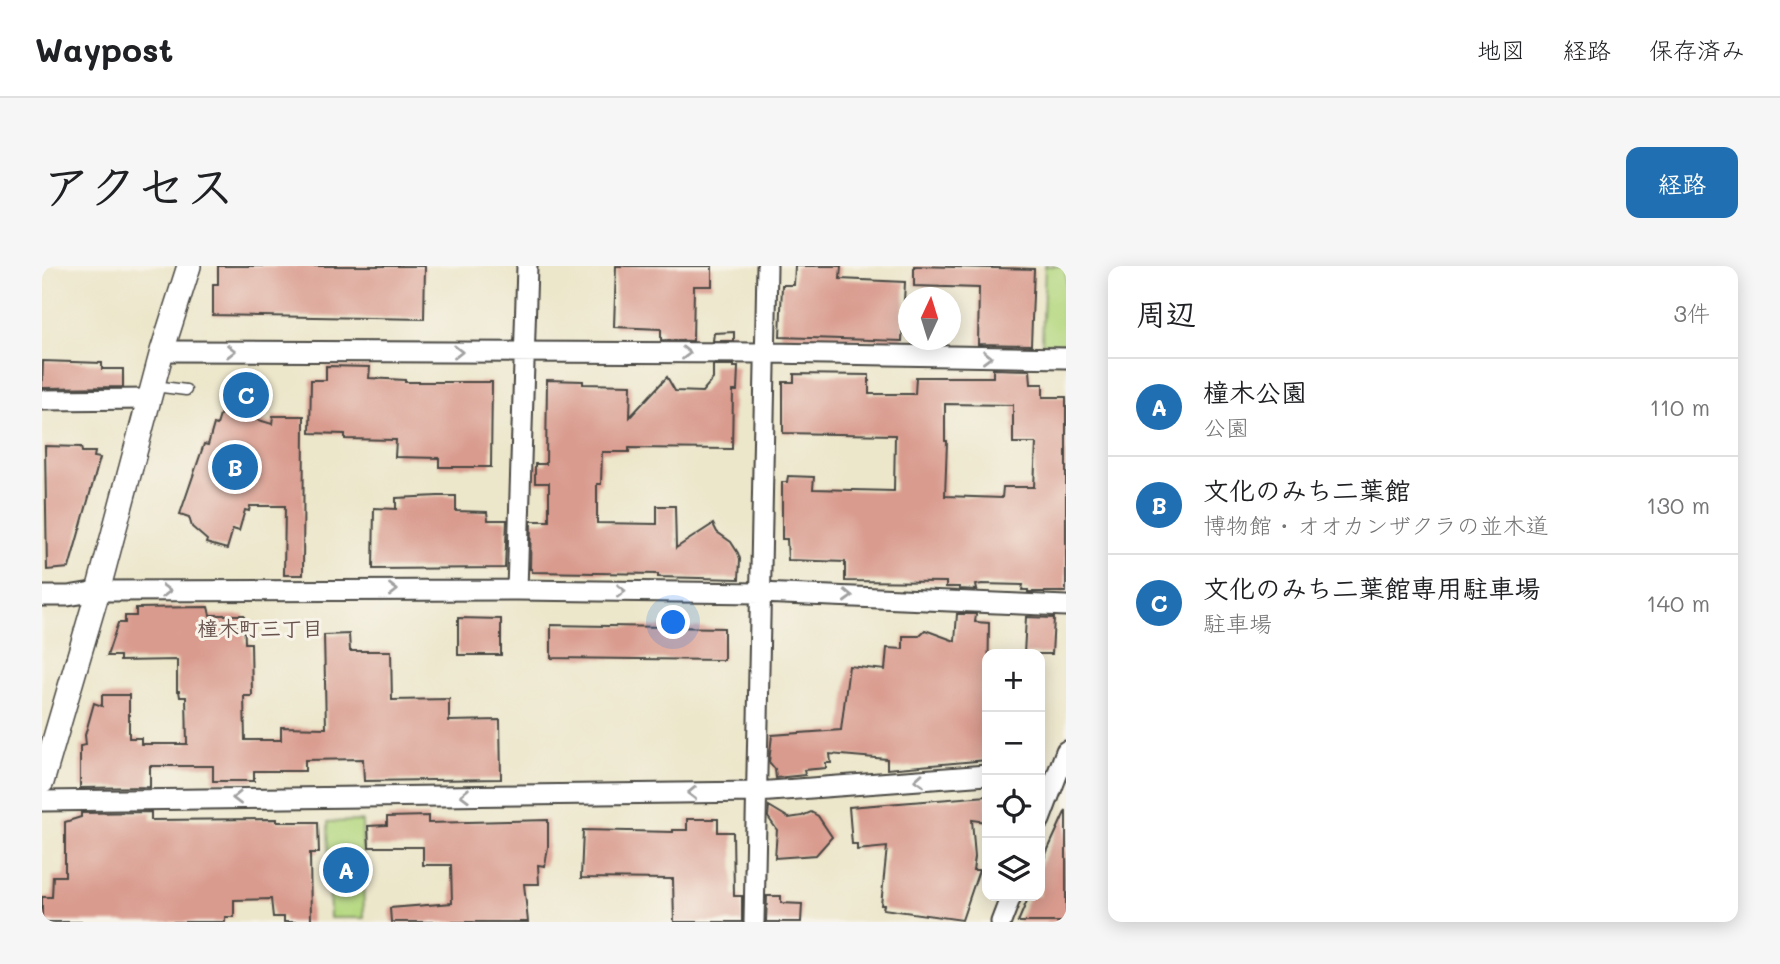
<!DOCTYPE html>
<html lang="ja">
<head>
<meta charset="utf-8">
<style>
	:root { --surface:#fff; --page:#f6f6f6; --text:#202124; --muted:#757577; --line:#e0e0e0; --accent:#1f6fb2 }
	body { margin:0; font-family:Mali,"Klee One",sans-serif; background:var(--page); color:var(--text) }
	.controls { position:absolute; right:21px; bottom:21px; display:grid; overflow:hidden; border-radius:14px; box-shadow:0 4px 18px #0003 }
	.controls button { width:63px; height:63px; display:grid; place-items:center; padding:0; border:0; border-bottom:2px solid var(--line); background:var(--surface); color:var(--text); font:35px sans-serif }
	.compass { position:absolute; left:856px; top:21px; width:63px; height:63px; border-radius:50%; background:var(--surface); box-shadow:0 4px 18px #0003; rotate:4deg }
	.you { position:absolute; left:632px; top:357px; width:24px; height:24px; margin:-18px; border:5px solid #fff; border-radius:50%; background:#1a73e8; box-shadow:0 0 0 10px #1a73e833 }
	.badge { display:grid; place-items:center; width:46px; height:46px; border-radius:50%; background:var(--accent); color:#fff; font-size:23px; font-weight:700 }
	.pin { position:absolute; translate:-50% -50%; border:4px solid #fff; box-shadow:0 2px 7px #0006 }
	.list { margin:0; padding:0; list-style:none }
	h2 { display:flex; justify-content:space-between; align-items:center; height:91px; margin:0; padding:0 28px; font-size:30px }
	h2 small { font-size:23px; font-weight:400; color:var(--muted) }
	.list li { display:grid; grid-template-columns:46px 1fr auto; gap:21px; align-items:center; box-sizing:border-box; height:98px; padding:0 28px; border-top:2px solid var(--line) }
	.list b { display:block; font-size:26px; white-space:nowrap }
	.list p { margin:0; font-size:23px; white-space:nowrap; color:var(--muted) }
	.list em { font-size:23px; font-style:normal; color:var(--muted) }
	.icon { flex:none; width:38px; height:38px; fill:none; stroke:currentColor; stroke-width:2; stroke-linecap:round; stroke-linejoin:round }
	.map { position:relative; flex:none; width:1024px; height:656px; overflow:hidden; border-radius:14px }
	header { display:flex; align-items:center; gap:42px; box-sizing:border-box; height:98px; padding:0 35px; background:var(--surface); border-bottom:2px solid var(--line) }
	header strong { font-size:33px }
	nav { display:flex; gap:38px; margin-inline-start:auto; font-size:24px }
	.intro { display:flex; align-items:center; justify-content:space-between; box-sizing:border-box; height:168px; padding:0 42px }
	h1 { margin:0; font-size:49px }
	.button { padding:18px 32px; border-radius:14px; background:var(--accent); color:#fff; font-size:24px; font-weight:700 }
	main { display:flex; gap:42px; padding:0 42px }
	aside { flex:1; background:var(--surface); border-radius:14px; box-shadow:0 4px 18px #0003 }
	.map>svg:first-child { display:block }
	.green { fill:#b5d881; stroke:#708256; stroke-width:2 }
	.building { fill:#d99b8e; fill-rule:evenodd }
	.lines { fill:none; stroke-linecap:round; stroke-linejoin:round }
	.service-casing { stroke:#484743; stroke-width:13 }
	.minor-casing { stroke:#484743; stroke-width:23 }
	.tertiary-casing { stroke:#484743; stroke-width:26 }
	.service { stroke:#fff; stroke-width:10 }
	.minor { stroke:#fff; stroke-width:19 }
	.tertiary { stroke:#fff; stroke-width:23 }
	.oneway { stroke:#a0a0a0 }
	.labels { text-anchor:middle; stroke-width:6; stroke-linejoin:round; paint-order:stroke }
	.neighbourhood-label { font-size:21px; font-weight:bold; fill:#68524e; stroke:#f7f3e8 }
</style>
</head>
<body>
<header>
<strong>Waypost</strong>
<nav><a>地図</a><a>経路</a><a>保存済み</a></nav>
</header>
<div class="intro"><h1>アクセス</h1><a class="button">経路</a></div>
<main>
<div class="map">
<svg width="1024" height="656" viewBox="0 0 1024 656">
	<rect width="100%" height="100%" fill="#f7f3e8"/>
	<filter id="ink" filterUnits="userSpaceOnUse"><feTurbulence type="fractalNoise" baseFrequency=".0143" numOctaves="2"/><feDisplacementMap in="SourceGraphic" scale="14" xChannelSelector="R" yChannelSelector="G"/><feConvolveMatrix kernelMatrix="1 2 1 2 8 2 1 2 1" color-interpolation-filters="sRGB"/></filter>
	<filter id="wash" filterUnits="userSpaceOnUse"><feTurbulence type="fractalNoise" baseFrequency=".00686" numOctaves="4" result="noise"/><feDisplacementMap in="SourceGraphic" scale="28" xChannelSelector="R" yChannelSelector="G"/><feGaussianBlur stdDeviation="1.57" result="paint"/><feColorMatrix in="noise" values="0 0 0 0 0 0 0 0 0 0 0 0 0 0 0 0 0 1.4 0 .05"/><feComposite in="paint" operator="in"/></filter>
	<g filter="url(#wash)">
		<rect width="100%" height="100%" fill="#ece6ca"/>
		<!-- green -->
		<path class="green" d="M 1003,0 L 1024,0 L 1024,78 L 1000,77 Z
			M 320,555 L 322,652 L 288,652 L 286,556 Z"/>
		<g id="blocks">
			<!-- building -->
			<path class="building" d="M 176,0 L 383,0 L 382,53 L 171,49 L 171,18 L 176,18 Z
				M 574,0 L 670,0 L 670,20 L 652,20 L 651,75 L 619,74 L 619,63 L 572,61 Z
				M 753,0 L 799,0 L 798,13 L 863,16 L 860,75 L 738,71 L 740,19 L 752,19 Z
				M 872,0 L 992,3 L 989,79 L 936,78 L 937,22 L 872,20 Z
				M 692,66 L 692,75 L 671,75 L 672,67 Z
				M 1,95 L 60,97 L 60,103 L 81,103 L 81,121 L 0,122 Z
				M 671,99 L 692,99 L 692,101 L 696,101 L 695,125 L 691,125 L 690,183 L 587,182 L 587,186 L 560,186 L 559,218 L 555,218 L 555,257 L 615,258 L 615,240 L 633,240 L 634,282 L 671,258 L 675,266 L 689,276 L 696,287 L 698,293 L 697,313 L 616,311 L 616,308 L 490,306 L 490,303 L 488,303 L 489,255 L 507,255 L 507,217 L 493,217 L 493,198 L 504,198 L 505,114 L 541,115 L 541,118 L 589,119 L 588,151 L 625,111 L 633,125 L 660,126 L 671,113 Z
				M 284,100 L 328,101 L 327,112 L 363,114 L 363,116 L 450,116 L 449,201 L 397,201 L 397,192 L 353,191 L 354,174 L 303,173 L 303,168 L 268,167 L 269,114 L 284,114 Z
				M 951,103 L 988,104 L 989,118 L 1001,118 L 1001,131 L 1024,131 L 1024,326 L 986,326 L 986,324 L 980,324 L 981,319 L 940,318 L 934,319 L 935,324 L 917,323 L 917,321 L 904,321 L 904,316 L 803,315 L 803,296 L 746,294 L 745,273 L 740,273 L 740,216 L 745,216 L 746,210 L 772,211 L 771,223 L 852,225 L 853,169 L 741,167 L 741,116 L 752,116 L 752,108 L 827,109 L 827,128 L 873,128 L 874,111 L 951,111 ZM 903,138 L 971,139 L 971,177 L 994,177 L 992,221 L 961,221 L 960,232 L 903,230 L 905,175 L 903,175 Z
				M 180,143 L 230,158 L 231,150 L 262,150 L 261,309 L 242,309 L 243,240 L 208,240 L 207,245 L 203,244 L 197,265 L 191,263 L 185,283 L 164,277 L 165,274 L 150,261 L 147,251 L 138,248 L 162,178 L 166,179 L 172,158 L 175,159 Z
				M 3,180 L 39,181 L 40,186 L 53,186 L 52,191 L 58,192 L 27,302 L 5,304 Z
				M 396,230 L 414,230 L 414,245 L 445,246 L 446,254 L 465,254 L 463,302 L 331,303 L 332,242 L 354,243 L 354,232 Z
				M 166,341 L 168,349 L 202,349 L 203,377 L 209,377 L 210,430 L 202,430 L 203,474 L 239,474 L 239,461 L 284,462 L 282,369 L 307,368 L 308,385 L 349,385 L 350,434 L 407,433 L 407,455 L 458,454 L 459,513 L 322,515 L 321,493 L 263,494 L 263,505 L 212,505 L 212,515 L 171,515 L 171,500 L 108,500 L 108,521 L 38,522 L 38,480 L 44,479 L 43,469 L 52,437 L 60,440 L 60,429 L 87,429 L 87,472 L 99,472 L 99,478 L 145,478 L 144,431 L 138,431 L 137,425 L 135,425 L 135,394 L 78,395 L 78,390 L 65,390 L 76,357 L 83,357 L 83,350 L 94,350 L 94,342 Z
				M 915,348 L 934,348 L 933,356 L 947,357 L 945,494 L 845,503 L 845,493 L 788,488 L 789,497 L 784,497 L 784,502 L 762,504 L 763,509 L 734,512 L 733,503 L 727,496 L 730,469 L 799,464 L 807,400 L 843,404 L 845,382 L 861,383 L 861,370 L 877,370 L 883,364 L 913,375 Z
				M 984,351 L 1012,352 L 1010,388 L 982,388 Z
				M 416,352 L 459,353 L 459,389 L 416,389 Z
				M 509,359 L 682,362 L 682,394 L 509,392 Z
				M 945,530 L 945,556 L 930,554 L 933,591 L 931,604 L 937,604 L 920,654 L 841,643 L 842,639 L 839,639 L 845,581 L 815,584 L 815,578 L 810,578 L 807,541 Z
				M 727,540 L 747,552 L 760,550 L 769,546 L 776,550 L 790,571 L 774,589 L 733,592 L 735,564 L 726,551 Z
				M 1024,544 L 1024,656 L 976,656 L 987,630 L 998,630 L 998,601 Z
				M 109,546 L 109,554 L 235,553 L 235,556 L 276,556 L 277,587 L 268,587 L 269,656 L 242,656 L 242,651 L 231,651 L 229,633 L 192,634 L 192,651 L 183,651 L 183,656 L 0,656 L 0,631 L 10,631 L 11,610 L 23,610 L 23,556 L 39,551 L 39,547 Z
				M 386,550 L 386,557 L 506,554 L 506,581 L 503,600 L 496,599 L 497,618 L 482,618 L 486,656 L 349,656 L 348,642 L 410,637 L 409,599 L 381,599 L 381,581 L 327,581 L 326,560 L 345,559 L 345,551 Z
				M 645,553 L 676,553 L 676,566 L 691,566 L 692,630 L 700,630 L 700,656 L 632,656 L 631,613 L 539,612 L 541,564 L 631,566 L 631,564 L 645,564 Z
				M 725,630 L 739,630 L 739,637 L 760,638 L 759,656 L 724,656 Z"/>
		</g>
	</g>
	<g filter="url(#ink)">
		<use href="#blocks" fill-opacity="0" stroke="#484743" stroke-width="2"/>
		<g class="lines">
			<!-- service casing -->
			<g class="service-casing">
				<path id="service" d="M 112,120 L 144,124"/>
			</g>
			<!-- minor casing -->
			<g class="minor-casing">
				<path id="minor" d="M 120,85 L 724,87 L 1024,92
					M 0,134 L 108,133
					M 475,324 L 485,0
					M 0,330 L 26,330 L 56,325 L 475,324 L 718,327 L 1024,340
					M 0,535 L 715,526 L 945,509
					M 998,554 L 1024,485
					M 712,656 L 725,0
					M 959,656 L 969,630"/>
			</g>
			<!-- tertiary casing -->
			<g class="tertiary-casing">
				<path id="tertiary" d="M 0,516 L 56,325 L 120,85 L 147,0"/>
			</g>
			<!-- service -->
			<use href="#service" class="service"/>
			<!-- minor -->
			<use href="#minor" class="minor"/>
			<!-- tertiary -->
			<use href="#tertiary" class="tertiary"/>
		</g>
		<!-- one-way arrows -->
		<defs><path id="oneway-chevron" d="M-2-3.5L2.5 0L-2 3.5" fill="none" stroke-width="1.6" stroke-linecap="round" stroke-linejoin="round" transform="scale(1.75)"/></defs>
		<g class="oneway">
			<use href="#oneway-chevron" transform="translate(189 85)"/>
			<use href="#oneway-chevron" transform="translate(416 86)"/>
			<use href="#oneway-chevron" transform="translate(644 87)"/>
			<use href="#oneway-chevron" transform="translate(945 91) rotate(1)"/>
			<use href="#oneway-chevron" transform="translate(351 324)"/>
			<use href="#oneway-chevron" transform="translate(124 325)"/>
			<use href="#oneway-chevron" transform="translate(579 325) rotate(1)"/>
			<use href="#oneway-chevron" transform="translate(806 330) rotate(2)"/>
			<use href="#oneway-chevron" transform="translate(877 514) rotate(176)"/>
			<use href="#oneway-chevron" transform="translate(650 527) rotate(179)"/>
			<use href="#oneway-chevron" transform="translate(423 529) rotate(179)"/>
			<use href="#oneway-chevron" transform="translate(195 532) rotate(179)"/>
		</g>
	</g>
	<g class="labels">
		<!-- neighbourhood labels -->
		<g class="neighbourhood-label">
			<text x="218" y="370">橦木町三丁目</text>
		</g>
	</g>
</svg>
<div class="controls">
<button>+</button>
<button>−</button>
<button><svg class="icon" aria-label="locate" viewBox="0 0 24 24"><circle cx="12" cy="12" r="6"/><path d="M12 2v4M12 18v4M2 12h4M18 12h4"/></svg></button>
<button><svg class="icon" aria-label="layers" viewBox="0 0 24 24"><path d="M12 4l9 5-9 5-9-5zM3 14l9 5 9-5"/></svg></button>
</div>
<svg class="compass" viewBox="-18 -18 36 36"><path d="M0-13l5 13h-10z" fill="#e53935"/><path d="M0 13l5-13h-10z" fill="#757577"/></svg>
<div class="you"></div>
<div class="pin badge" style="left:304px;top:604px">A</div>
<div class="pin badge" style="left:193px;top:201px">B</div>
<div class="pin badge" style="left:204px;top:129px">C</div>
</div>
<aside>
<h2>周辺<small>3件</small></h2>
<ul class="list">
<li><span class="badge">A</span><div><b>橦木公園</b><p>公園</p></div><em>110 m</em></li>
<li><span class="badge">B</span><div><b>文化のみち二葉館</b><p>博物館 · オオカンザクラの並木道</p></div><em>130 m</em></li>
<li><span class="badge">C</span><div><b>文化のみち二葉館専用駐車場</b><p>駐車場</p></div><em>140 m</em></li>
</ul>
</aside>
</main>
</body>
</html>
